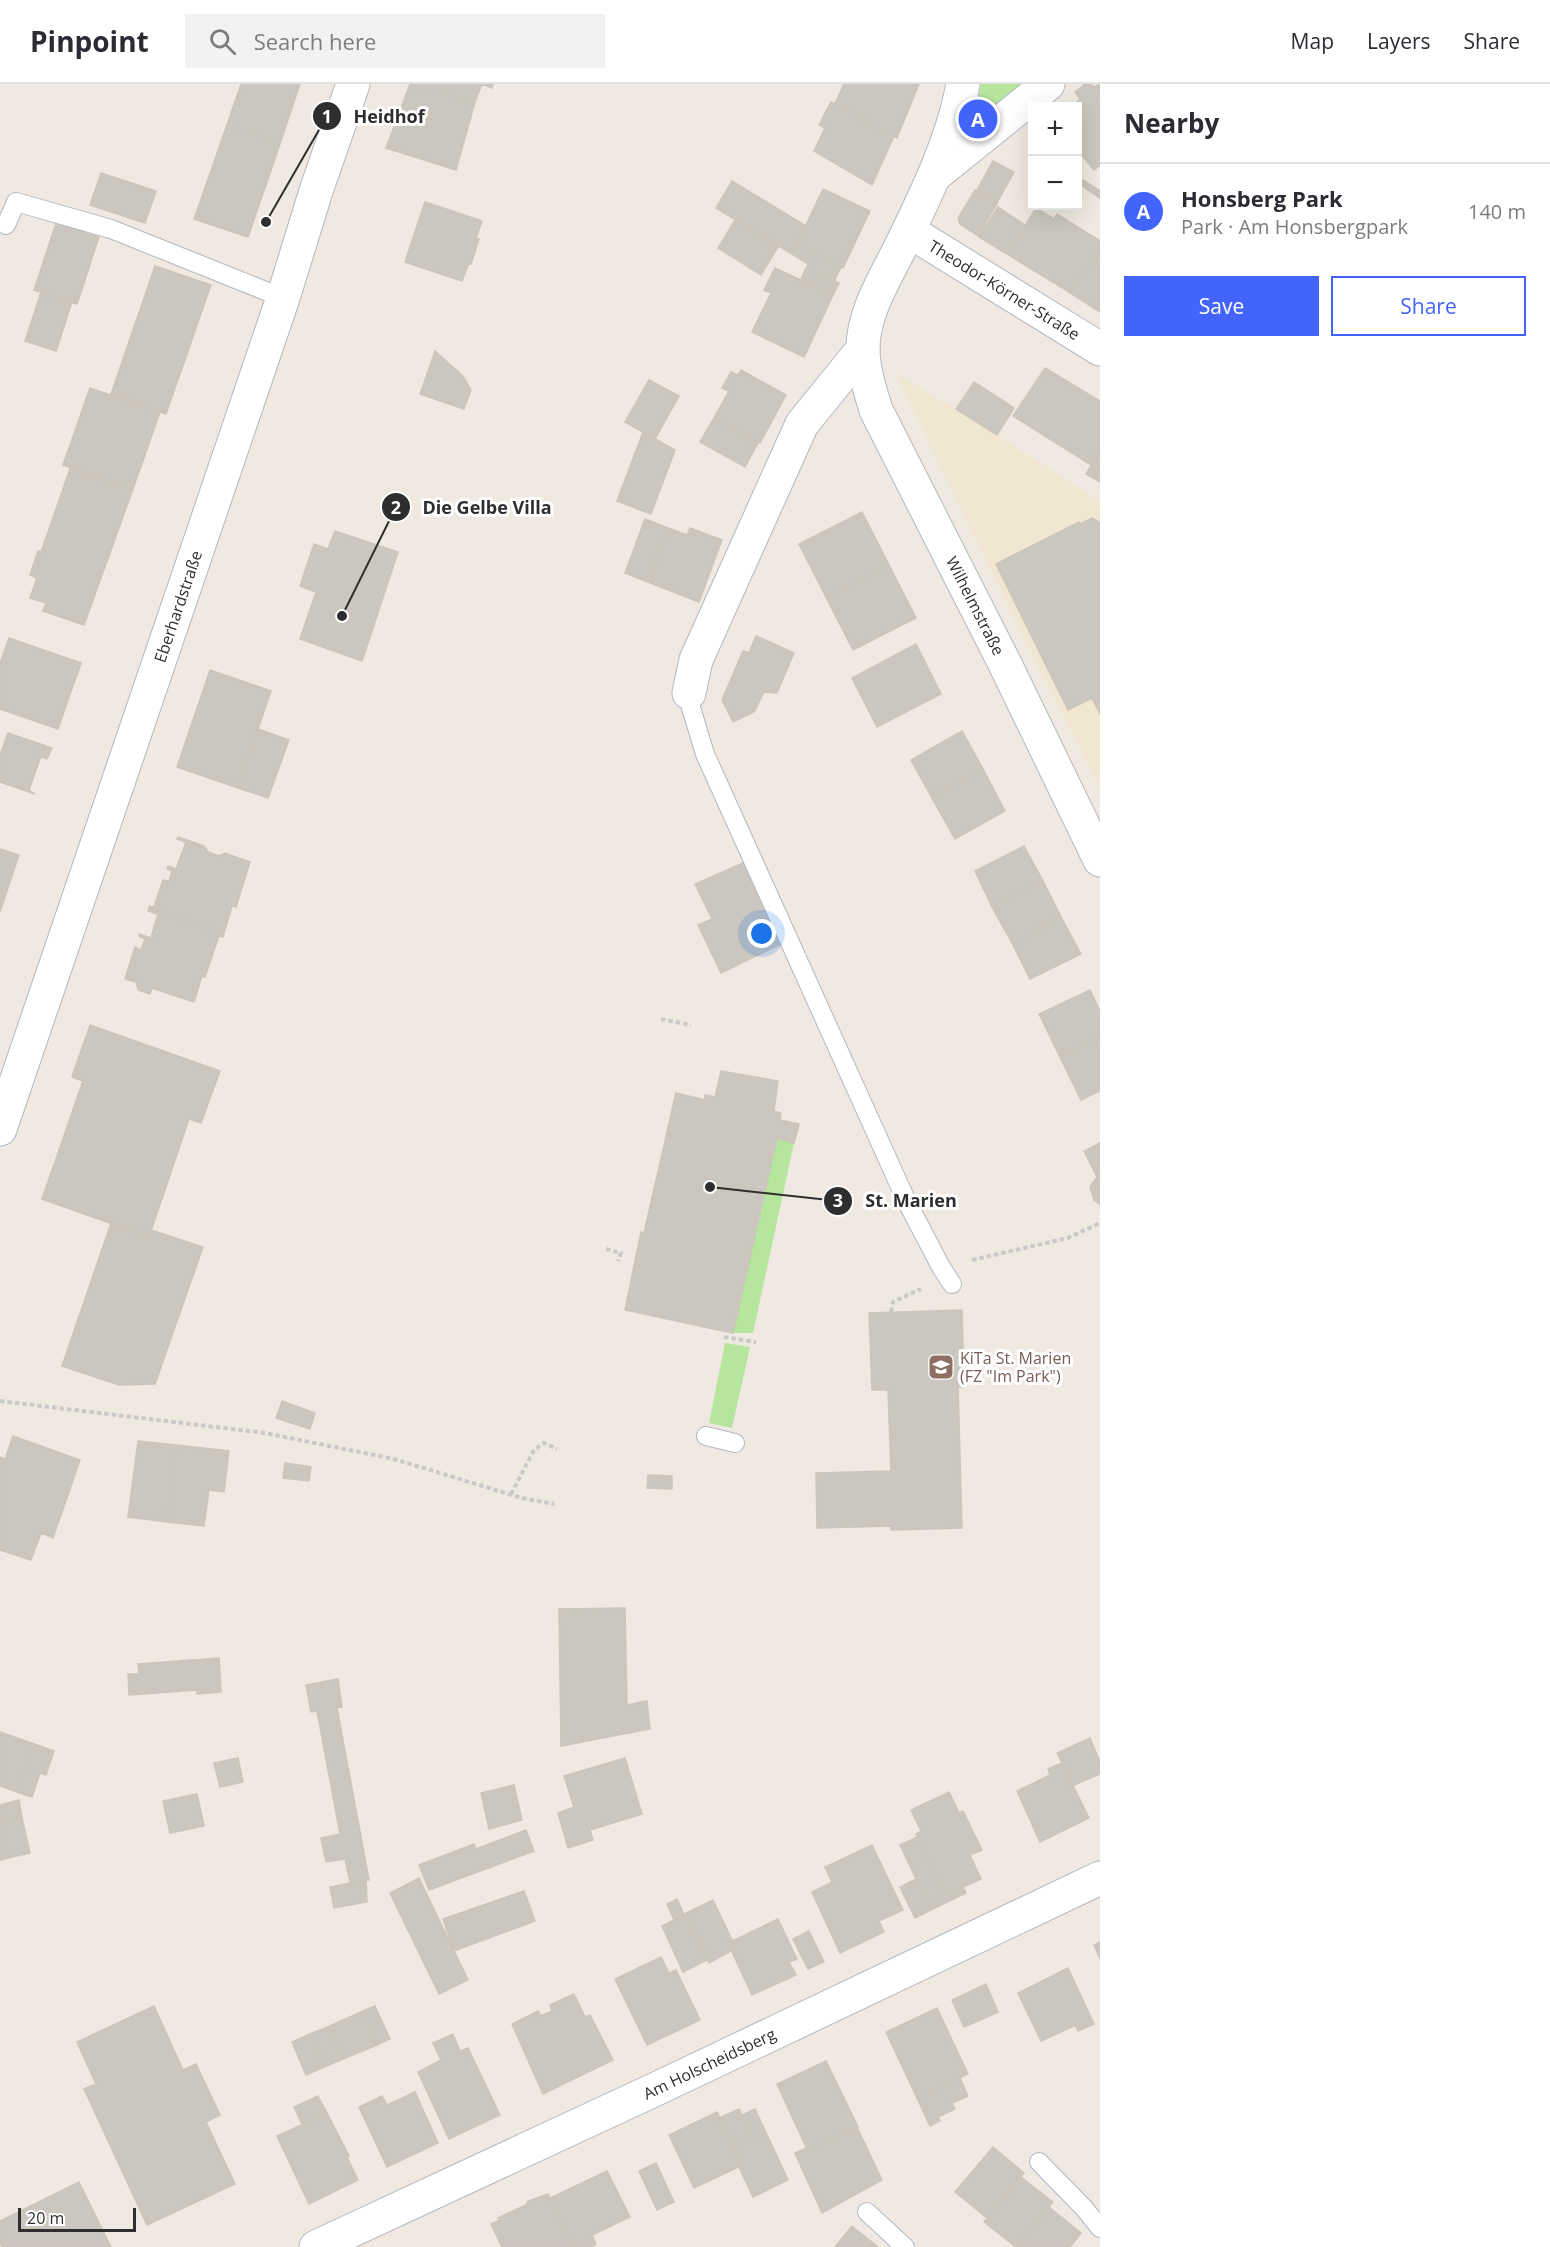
<!DOCTYPE html>
<html lang="en">
<head>
<meta charset="utf-8">
<style>
	:root { --surface:#fff; --page:#f2f2f3; --text:#2b2b33; --muted:#7c7c81; --line:#e1e1e2; --accent:#4264fb }
	body { margin:0; font-family:"Open Sans",sans-serif; background:var(--page); color:var(--text) }
	.controls { position:absolute; right:18px; top:18px; display:grid; overflow:hidden; border-radius:0px; box-shadow:0 6px 24px #0002 }
	.controls button { width:54px; height:54px; display:grid; place-items:center; padding:0; border:0; border-bottom:2px solid var(--line); background:var(--surface); color:var(--text); font:30px sans-serif }
	.scale { position:absolute; left:18px; bottom:15px; width:118px; box-sizing:border-box; padding-left:6px; border:3px solid #2e2e2e; border-top:0; font-size:16px; line-height:21px; white-space:nowrap; color:#2e2e2e; -webkit-text-stroke:4px #fff; paint-order:stroke }
	.you { position:absolute; left:762px; top:850px; width:21px; height:21px; margin:-15px; border:4px solid #fff; border-radius:50%; background:#1a73e8; box-shadow:0 0 0 9px #1a73e833 }
	.badge { display:grid; place-items:center; width:39px; height:39px; border-radius:50%; background:var(--accent); color:#fff; font-size:20px; font-weight:700 }
	.pin { position:absolute; translate:-50% -50%; border:3px solid #fff; box-shadow:0 2px 6px #0006 }
	.list { margin:0; padding:0; list-style:none }
	h2 { display:flex; justify-content:space-between; align-items:center; height:78px; margin:0; padding:0 24px; font-size:26px }
	h2 small { font-size:20px; font-weight:400; color:var(--muted) }
	.list li { display:grid; grid-template-columns:39px 1fr auto; gap:18px; align-items:center; box-sizing:border-box; height:96px; padding:0 24px; border-top:2px solid var(--line) }
	.list b { display:block; font-size:22px; white-space:nowrap }
	.list p { margin:0; font-size:20px; white-space:nowrap; color:var(--muted) }
	.list em { font-size:20px; font-style:normal; color:var(--muted) }
	.actions { display:flex; gap:12px; padding:18px 24px }
	.actions a { flex:1; padding:14px 0; border:2px solid var(--accent); border-radius:0px; text-align:center; font-size:21px; color:var(--accent) }
	.actions .main { background:var(--accent); color:#fff }
	.icon { flex:none; width:33px; height:33px; fill:none; stroke:currentColor; stroke-width:2; stroke-linecap:round; stroke-linejoin:round }
	.map { position:relative; flex:none; width:1100px; height:2163px; overflow:hidden }
	header { display:flex; align-items:center; gap:36px; box-sizing:border-box; height:84px; padding:0 30px; background:var(--surface); border-bottom:2px solid var(--line) }
	header strong { font-size:28px }
	nav { display:flex; gap:33px; margin-inline-start:auto; font-size:21px }
	.search { width:420px; height:54px; background:var(--page); display:flex; align-items:center; gap:15px; box-sizing:border-box; padding:0 21px; border-radius:0px; color:var(--muted); font-size:22px }
	main { display:flex }
	aside { flex:1; background:var(--surface) }
	.map>svg:first-child { display:block }
	.education { fill:#f0e6d1 }
	.green { fill:#b6e59e }
	.building { fill:#cbc7bf; stroke:#cbc5ba; stroke-width:1.5 }
	.lines { fill:none; stroke-linecap:round; stroke-linejoin:round }
	.lane-casing { stroke:#b4b7c1; stroke-width:20 }
	.street-casing { stroke:#b4b7c1; stroke-width:35 }
	.secondary-casing { stroke:#b4b7c1; stroke-width:35 }
	.path { stroke:#c9c9c9; stroke-width:4; stroke-dasharray:4.5 3; stroke-linecap:butt }
	.lane { stroke:#fff; stroke-width:18 }
	.street { stroke:#fff; stroke-width:33 }
	.secondary { stroke:#fff; stroke-width:33 }
	.labels { text-anchor:middle; stroke-width:6; stroke-linejoin:round; paint-order:stroke }
	.street-label { font-size:16px; fill:#2e2e2e; stroke:#fff }
	.education-label { font-size:16px; fill:#785e54; stroke:#fff; text-anchor:start }
	.leader { fill:none; stroke:#2e2e2e; stroke-width:2 }
	.callout-dot { fill:#2e2e2e; stroke:#fff; stroke-width:2 }
	.mark-label { font-size:18px; text-anchor:middle; font-weight:bold; fill:#fff }
	.callout-label { font-size:18px; text-anchor:middle; font-weight:bold; fill:#2e2e2e; stroke:#fff; stroke-width:6; stroke-linejoin:round; paint-order:stroke }
</style>
</head>
<body>
<header>
<strong>Pinpoint</strong>
<div class="search"><svg class="icon" aria-label="search" viewBox="0 0 24 24"><circle cx="10" cy="10" r="6"/><path d="M15 15l6 6"/></svg>Search here</div>
<nav><a>Map</a><a>Layers</a><a>Share</a></nav>
</header>
<main>
<div class="map">
<svg width="1100" height="2163" viewBox="0 0 1100 2163">
	<rect width="100%" height="100%" fill="#efe9e1"/>
	<!-- education -->
	<path class="education" d="M 895,289 L 956,325 L 1100,417 L 1100,705 L 1018,543 Z"/>
	<!-- green -->
	<path class="green" d="M 981,0 L 1025,0 L 968,48 L 977,22 Z
		M 777,1054 L 794,1059 L 753,1249 L 733,1249 Z
		M 725,1259 L 750,1263 L 732,1344 L 709,1339 Z"/>
	<!-- building -->
	<path class="building" d="M 241,0 L 300,0 L 280,60 L 227,41 Z
		M 410,0 L 475,18 L 456,86 L 386,64 Z
		M 410,0 L 493,0 L 492,4 L 482,0 L 475,18 Z
		M 844,0 L 919,0 L 897,54 L 835,20 Z
		M 1085,0 L 1091,0 L 1094,3 L 1100,0 L 1100,81 L 1094,86 L 1078,67 L 1078,22 L 1072,22 L 1080,15 L 1075,8 Z
		M 831,18 L 894,52 L 872,101 L 814,67 L 825,44 L 819,41 Z
		M 227,41 L 280,60 L 248,153 L 194,135 Z
		M 993,77 L 1014,88 L 998,117 L 977,106 Z
		M 101,89 L 156,107 L 145,139 L 90,121 Z
		M 1078,93 L 1100,107 L 1100,114 L 1078,99 Z
		M 732,97 L 806,142 L 792,170 L 716,124 Z
		M 823,105 L 870,127 L 843,184 L 796,162 Z
		M 975,106 L 998,118 L 978,152 L 960,140 L 958,134 Z
		M 425,118 L 482,137 L 476,154 L 479,155 L 471,180 L 469,179 L 462,197 L 405,178 Z
		M 998,123 L 1025,141 L 1007,170 L 979,153 Z
		M 1036,124 L 1054,135 L 1057,130 L 1100,157 L 1100,166 L 1069,208 L 1007,170 Z
		M 735,136 L 778,163 L 761,191 L 718,164 Z
		M 56,139 L 99,153 L 77,220 L 34,206 Z
		M 796,162 L 841,183 L 834,197 L 806,184 L 808,180 L 792,170 Z
		M 1100,166 L 1100,228 L 1069,208 Z
		M 155,182 L 211,201 L 166,330 L 111,310 Z
		M 775,184 L 833,211 L 804,273 L 752,248 L 771,209 L 764,206 Z
		M 806,184 L 839,199 L 833,211 L 801,195 Z
		M 41,208 L 72,218 L 56,267 L 25,257 Z
		M 435,267 L 463,292 L 471,306 L 464,325 L 420,310 Z
		M 1045,284 L 1100,317 L 1100,367 L 1091,381 L 1013,332 Z
		M 741,286 L 786,311 L 760,359 L 714,334 L 729,307 L 722,304 L 731,288 L 738,291 Z
		M 649,296 L 679,312 L 655,355 L 625,338 Z
		M 974,298 L 1014,324 L 997,351 L 956,325 Z
		M 90,304 L 160,328 L 133,405 L 63,381 Z
		M 714,334 L 758,359 L 745,383 L 700,358 Z
		M 643,348 L 675,366 L 651,430 L 617,417 Z
		M 1100,367 L 1100,398 L 1086,390 Z
		M 70,385 L 133,405 L 84,541 L 43,527 L 46,519 L 30,514 L 37,494 L 30,491 L 38,467 L 41,468 Z
		M 862,428 L 889,481 L 826,513 L 799,460 Z
		M 1092,434 L 1100,439 L 1100,630 L 1092,614 L 1068,626 L 1067,624 L 996,480 L 1079,438 L 1080,440 Z
		M 645,435 L 668,444 L 648,498 L 625,489 Z
		M 668,444 L 687,451 L 690,444 L 722,456 L 699,518 L 648,498 Z
		M 335,447 L 398,468 L 362,577 L 300,555 L 316,508 L 300,502 L 314,460 L 328,465 Z
		M 889,481 L 916,534 L 853,566 L 826,513 Z
		M 756,552 L 794,569 L 777,609 L 764,608 L 754,628 L 733,638 L 722,616 L 743,567 L 749,569 Z
		M 9,554 L 81,579 L 58,645 L 0,625 L 0,579 Z
		M 916,560 L 941,610 L 877,643 L 852,594 Z
		M 210,586 L 271,607 L 238,704 L 177,683 Z
		M 258,645 L 289,656 L 268,714 L 238,704 Z
		M 962,647 L 983,685 L 932,714 L 911,676 Z
		M 8,649 L 52,664 L 47,675 L 41,672 L 29,706 L 35,710 L 0,698 L 0,671 Z
		M 983,685 L 1005,727 L 955,755 L 932,714 Z
		M 178,753 L 204,762 L 208,768 L 219,772 L 225,769 L 250,778 L 236,823 L 232,822 L 224,849 L 149,824 L 150,822 L 154,823 L 163,796 L 169,797 L 172,787 L 167,785 L 168,782 L 176,785 L 186,758 L 177,755 Z
		M 1024,762 L 1043,797 L 992,823 L 975,787 Z
		M 0,765 L 19,771 L 0,828 Z
		M 743,779 L 781,860 L 721,889 L 698,841 L 712,835 L 695,800 Z
		M 1043,797 L 1061,833 L 1012,859 L 992,823 Z
		M 149,824 L 224,849 L 223,853 L 219,852 L 205,893 L 202,892 L 194,918 L 152,904 L 150,910 L 138,906 L 136,898 L 125,895 L 135,863 L 141,866 L 145,855 L 139,852 L 139,850 L 151,854 L 158,830 L 148,827 Z
		M 1061,833 L 1081,870 L 1030,895 L 1012,859 Z
		M 1090,906 L 1100,927 L 1100,954 L 1060,973 L 1039,930 Z
		M 90,941 L 220,987 L 201,1039 L 189,1035 L 149,1153 L 42,1115 L 83,997 L 72,993 Z
		M 1100,954 L 1100,1007 L 1081,1016 L 1060,973 Z
		M 721,987 L 778,997 L 774,1027 L 781,1029 L 780,1036 L 799,1040 L 794,1059 L 777,1054 L 733,1249 L 625,1226 L 641,1148 L 644,1149 L 676,1009 L 705,1016 L 705,1011 L 715,1013 Z
		M 1100,1059 L 1100,1120 L 1094,1116 L 1090,1103 L 1097,1093 L 1084,1067 Z
		M 111,1139 L 149,1153 L 151,1146 L 203,1163 L 155,1300 L 119,1301 L 62,1282 Z
		M 962,1226 L 964,1303 L 958,1303 L 962,1444 L 891,1446 L 891,1442 L 817,1444 L 816,1389 L 891,1387 L 888,1306 L 872,1306 L 869,1229 Z
		M 282,1317 L 315,1329 L 310,1345 L 276,1334 Z
		M 13,1352 L 80,1376 L 53,1454 L 41,1449 L 31,1476 L 0,1466 L 0,1373 L 5,1375 Z
		M 138,1357 L 176,1361 L 167,1438 L 128,1433 Z
		M 176,1361 L 229,1367 L 224,1408 L 209,1406 L 204,1442 L 167,1438 Z
		M 285,1379 L 311,1383 L 309,1397 L 283,1394 Z
		M 648,1391 L 672,1392 L 672,1405 L 647,1404 Z
		M 625,1524 L 627,1621 L 647,1617 L 650,1645 L 561,1662 L 559,1525 Z
		M 219,1574 L 221,1608 L 197,1610 L 197,1606 L 129,1611 L 128,1590 L 139,1590 L 138,1580 Z
		M 338,1595 L 342,1623 L 337,1624 L 369,1796 L 350,1799 L 345,1775 L 326,1778 L 321,1754 L 340,1750 L 317,1627 L 311,1628 L 306,1601 Z
		M 0,1648 L 34,1660 L 17,1708 L 0,1702 Z
		M 1090,1654 L 1100,1678 L 1100,1690 L 1074,1701 L 1057,1669 Z
		M 34,1660 L 54,1667 L 46,1691 L 40,1689 L 32,1713 L 17,1708 Z
		M 238,1674 L 243,1698 L 220,1703 L 214,1679 Z
		M 625,1674 L 642,1730 L 590,1746 L 593,1756 L 568,1764 L 558,1729 L 574,1723 L 564,1692 Z
		M 1062,1679 L 1089,1734 L 1040,1758 L 1017,1707 L 1050,1691 L 1048,1685 Z
		M 514,1701 L 522,1736 L 489,1745 L 481,1709 Z
		M 949,1708 L 959,1729 L 963,1727 L 982,1766 L 970,1771 L 981,1795 L 944,1812 L 917,1753 L 916,1750 L 921,1747 L 911,1726 Z
		M 197,1710 L 204,1742 L 170,1749 L 163,1717 Z
		M 19,1716 L 22,1734 L 0,1740 L 0,1721 Z
		M 22,1734 L 30,1769 L 0,1776 L 0,1740 Z
		M 526,1746 L 534,1767 L 429,1806 L 419,1781 L 474,1760 L 476,1765 Z
		M 917,1753 L 944,1812 L 963,1803 L 966,1809 L 931,1826 L 900,1761 Z
		M 872,1761 L 903,1826 L 879,1837 L 884,1848 L 840,1869 L 812,1808 L 832,1798 L 825,1783 Z
		M 419,1794 L 468,1896 L 439,1910 L 390,1809 Z
		M 916,1795 L 931,1826 L 915,1834 L 900,1803 Z
		M 366,1796 L 367,1818 L 334,1824 L 330,1803 Z
		M 524,1807 L 535,1837 L 454,1867 L 443,1835 Z
		M 677,1815 L 684,1831 L 674,1836 L 667,1820 Z
		M 713,1816 L 732,1856 L 728,1859 L 731,1867 L 709,1879 L 686,1829 Z
		M 686,1830 L 707,1876 L 683,1888 L 662,1842 Z
		M 778,1835 L 797,1875 L 789,1878 L 796,1891 L 752,1911 L 728,1859 Z
		M 809,1847 L 824,1878 L 808,1885 L 793,1855 Z
		M 1100,1858 L 1100,1875 L 1094,1861 Z
		M 661,1873 L 669,1889 L 676,1886 L 700,1936 L 647,1961 L 615,1895 Z
		M 1068,1884 L 1094,1940 L 1078,1947 L 1076,1941 L 1041,1957 L 1018,1909 Z
		M 986,1900 L 998,1928 L 964,1943 L 952,1916 Z
		M 574,1910 L 585,1933 L 590,1931 L 613,1976 L 543,2010 L 512,1940 L 538,1927 L 541,1932 L 552,1927 L 550,1921 Z
		M 154,1922 L 183,1986 L 196,1980 L 220,2031 L 206,2038 L 235,2100 L 147,2141 L 84,2005 L 96,2000 L 77,1958 Z
		M 375,1922 L 390,1955 L 377,1961 L 363,1927 Z
		M 937,1924 L 968,1990 L 917,2014 L 886,1948 Z
		M 363,1927 L 377,1961 L 343,1975 L 330,1942 Z
		M 330,1942 L 343,1975 L 324,1983 L 310,1950 Z
		M 310,1950 L 324,1983 L 306,1991 L 292,1958 Z
		M 453,1950 L 460,1967 L 468,1964 L 500,2031 L 449,2055 L 418,1988 L 441,1976 L 433,1959 Z
		M 826,1977 L 858,2043 L 808,2067 L 777,2000 Z
		M 960,1994 L 968,2012 L 952,2019 L 955,2025 L 938,2033 L 940,2037 L 930,2042 L 917,2014 Z
		M 415,2008 L 438,2059 L 387,2083 L 359,2023 L 382,2012 L 387,2021 Z
		M 318,2012 L 327,2029 L 302,2040 L 294,2023 Z
		M 739,2025 L 753,2053 L 733,2062 L 719,2034 Z
		M 755,2025 L 788,2096 L 753,2113 L 739,2083 L 741,2082 L 733,2062 L 753,2053 L 742,2031 Z
		M 717,2028 L 741,2082 L 694,2104 L 669,2051 Z
		M 327,2029 L 349,2072 L 347,2073 L 358,2096 L 309,2120 L 277,2052 Z
		M 857,2043 L 882,2096 L 822,2129 L 795,2069 L 806,2064 L 808,2067 Z
		M 993,2063 L 1024,2089 L 987,2134 L 955,2108 Z
		M 656,2079 L 674,2118 L 657,2126 L 639,2087 Z
		M 607,2087 L 630,2133 L 592,2151 L 596,2160 L 591,2163 L 573,2163 L 550,2114 Z
		M 1021,2093 L 1053,2118 L 1016,2163 L 984,2138 Z
		M 79,2098 L 111,2163 L 2,2163 L 0,2158 L 0,2137 Z
		M 548,2110 L 573,2163 L 502,2163 L 491,2140 L 500,2136 L 498,2134 L 526,2121 L 528,2117 Z
		M 1049,2123 L 1081,2149 L 1070,2163 L 1016,2163 Z
		M 852,2142 L 853,2143 L 878,2163 L 835,2163 Z"/>
	<g class="lines">
		<!-- lane casing -->
		<g class="lane-casing">
			<path id="lane" d="M 6,141 L 16,118 L 111,145 L 283,214
				M 689,617 L 705,670 L 907,1118 L 941,1183 L 952,1200
				M 706,1352 L 735,1359
				M 1039,2078 L 1084,2124 L 1100,2144
				M 867,2128 L 905,2163"/>
		</g>
		<!-- street casing -->
		<g class="street-casing">
			<g id="street">
				<path id="s1" d="M 963,0 C 953,56 926,111 901,162 C 886,193 863,228 863,264 C 863,285 870,306 876,326 L 1004,578 L 1100,776"/>
				<path d="M 934,92 L 1048,0"/>
				<path id="s2" d="M 909,147 L 1100,265"/>
				<path d="M 689,609 L 696,576 L 802,340 L 863,265"/>
				<path id="s3" d="M 316,2163 L 656,2005 L 1100,1794"/>
			</g>
		</g>
		<!-- secondary casing -->
		<g class="secondary-casing">
			<g id="secondary">
				<path id="s4" d="M 0,1045 L 283,214 L 316,107 L 353,0"/>
			</g>
		</g>
		<!-- path -->
		<path class="path" d="M 661,935 L 691,941
			M 606,1165 L 621,1169 L 618,1177
			M 972,1176 L 1068,1154 L 1100,1139
			M 891,1228 L 893,1218 L 921,1205
			M 724,1253 L 756,1258
			M 0,1317 L 265,1349 L 394,1375 L 522,1414 L 554,1420
			M 511,1410 L 534,1366 L 544,1359 L 557,1365"/>
		<!-- lane -->
		<use href="#lane" class="lane"/>
		<!-- street -->
		<use href="#street" class="street"/>
		<!-- secondary -->
		<use href="#secondary" class="secondary"/>
	</g>
	<!-- icons -->
	<defs>
		<g id="school-square" transform="scale(1.35)"><rect x="-9" y="-9" width="18" height="18" rx="4" fill="#8d6e63" stroke="#fff"/><path d="M0-5L7-2L0 1L-7-2ZM-4 1L0 2.5L4 1V4Q0 6-4 4Z" fill="#fff"/></g>
	</defs>
	<g fill-rule="evenodd">
		<use href="#school-square" x="941" y="1283"/>
	</g>
	<g class="labels">
		<!-- street labels -->
		<g class="street-label">
			<text dy="6" stroke="none"><textPath href="#s2" startOffset="112">Theodor-Körner-Straße</textPath></text>
			<text dy="6" stroke="none"><textPath href="#s1" startOffset="567">Wilhelmstraße</textPath></text>
			<text dy="6" stroke="none"><textPath href="#s4" startOffset="552">Eberhardstraße</textPath></text>
			<text dy="6" stroke="none"><textPath href="#s3" startOffset="434">Am Holscheidsberg</textPath></text>
		</g>
		<!-- education labels -->
		<g class="education-label">
			<text x="960" y="1280">KiTa St. Marien<tspan x="960" dy="18">(FZ "Im Park")</tspan></text>
		</g>
	</g>
	<!-- callouts -->
	<path class="leader" d="M266 138L327 32M342 532L396 423M710 1103L838 1117"/>
	<g class="callout-dot">
		<circle cx="266" cy="138" r="6"/>
		<circle cx="342" cy="532" r="6"/>
		<circle cx="710" cy="1103" r="6"/>
		<circle cx="327" cy="32" r="15"/>
		<circle cx="396" cy="423" r="15"/>
		<circle cx="838" cy="1117" r="15"/>
	</g>
	<g class="mark-label">
		<text x="327" y="39">1</text>
		<text x="396" y="430">2</text>
		<text x="838" y="1123">3</text>
	</g>
	<g class="callout-label">
		<text x="389" y="39">Heidhof</text>
		<text x="487" y="430">Die Gelbe Villa</text>
		<text x="911" y="1123">St. Marien</text>
	</g>
</svg>
<div class="controls">
<button>+</button>
<button>−</button>
</div>
<div class="scale">20 m</div>
<div class="you"></div>
<div class="pin badge" style="left:978px;top:35px">A</div>
</div>
<aside>
<h2>Nearby<small></small></h2>
<ul class="list">
<li><span class="badge">A</span><div><b>Honsberg Park</b><p>Park · Am Honsbergpark</p></div><em>140 m</em></li>
</ul>
<div class="actions"><a class="main">Save</a><a>Share</a></div>
</aside>
</main>
</body>
</html>
